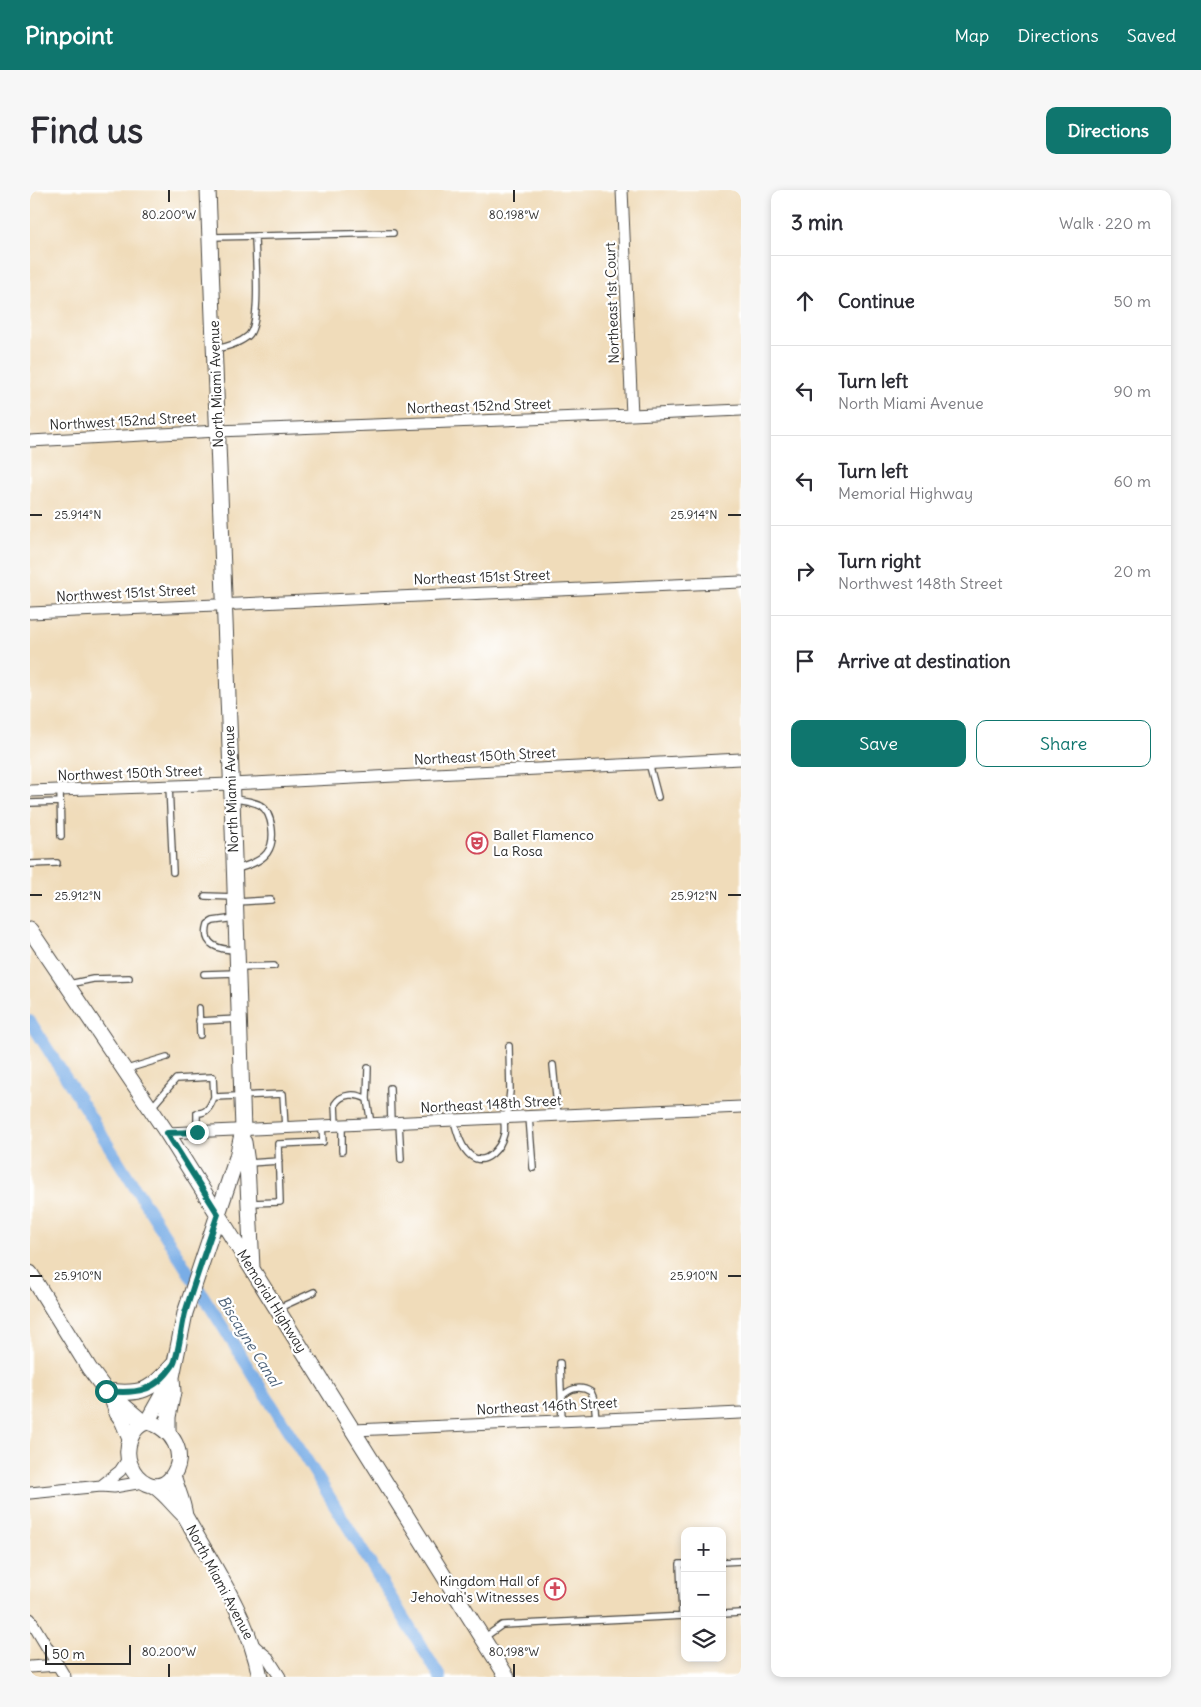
<!DOCTYPE html>
<html lang="en">
<head>
<meta charset="utf-8">
<style>
	:root { --surface:#fff; --page:#f7f7f7; --text:#2b2b33; --muted:#7c7c81; --line:#e1e1e2; --accent:#0f766e }
	body { margin:0; font-family:Delius,sans-serif; background:var(--page); color:var(--text) }
	.controls { position:absolute; right:15px; bottom:15px; display:grid; overflow:hidden; border-radius:10px; box-shadow:0 2px 8px #0003 }
	.controls button { width:45px; height:45px; display:grid; place-items:center; padding:0; border:0; border-bottom:1px solid var(--line); background:var(--surface); color:var(--text); font:25px sans-serif }
	.scale { position:absolute; left:15px; bottom:12px; width:86px; box-sizing:border-box; padding-left:5px; border:2px solid #2b2b2b; border-top:0; font-size:14px; line-height:18px; white-space:nowrap; color:#2b2b2b; -webkit-text-stroke:4px #fff; paint-order:stroke }
	.stop { position:absolute; width:15px; height:15px; margin:-11px; border:4px solid #0f766e; border-radius:50%; background:#fff }
	.stop.end { background:#0f766e; border-color:#fff; box-shadow:0 1px 5px #0008 }
	.list { margin:0; padding:0; list-style:none }
	h2 { display:flex; justify-content:space-between; align-items:center; height:65px; margin:0; padding:0 20px; font-size:21px }
	h2 small { font-size:16px; font-weight:400; color:var(--muted) }
	.list li { display:grid; grid-template-columns:32px 1fr auto; gap:15px; align-items:center; box-sizing:border-box; height:90px; padding:0 20px; border-top:1px solid var(--line) }
	.list b { display:block; font-size:19px; white-space:nowrap }
	.list p { margin:0; font-size:16px; white-space:nowrap; color:var(--muted) }
	.list em { font-size:16px; font-style:normal; color:var(--muted) }
	.actions { display:flex; gap:10px; padding:15px 20px }
	.actions a { flex:1; padding:11px 0; border:1px solid var(--accent); border-radius:10px; text-align:center; font-size:18px; color:var(--accent) }
	.actions .main { background:var(--accent); color:#fff }
	.icon { flex:none; width:28px; height:28px; fill:none; stroke:currentColor; stroke-width:2; stroke-linecap:round; stroke-linejoin:round }
	.map { position:relative; flex:none; width:711px; height:1487px; overflow:hidden; border-radius:10px }
	header { display:flex; align-items:center; gap:30px; box-sizing:border-box; height:70px; padding:0 25px; background:var(--accent); color:#fff }
	header strong { font-size:24px }
	nav { display:flex; gap:28px; margin-inline-start:auto; font-size:18px }
	.intro { display:flex; align-items:center; justify-content:space-between; box-sizing:border-box; height:120px; padding:0 30px }
	h1 { margin:0; font-size:35px }
	.button { padding:12px 22px; border-radius:10px; background:var(--accent); color:#fff; font-size:18px; font-weight:700 }
	main { display:flex; gap:30px; padding:0 30px }
	aside { flex:1; background:var(--surface); border-radius:10px; box-shadow:0 2px 8px #0003 }
	.map>svg:first-child { display:block }
	.lines { fill:none; stroke-linecap:round; stroke-linejoin:round }
	.canal { stroke:#79ade6; stroke-width:12 }
	.service-casing { stroke:#494640; stroke-width:8 }
	.minor-casing { stroke:#494640; stroke-width:13 }
	.tertiary-casing { stroke:#494640; stroke-width:17 }
	.service { stroke:#fff; stroke-width:5.5 }
	.minor { stroke:#fff; stroke-width:11 }
	.tertiary { stroke:#fff; stroke-width:15 }
	.route { stroke:#0f766e; stroke-width:6 }
	.ticks { fill:none; stroke:#2b2b2b; stroke-width:2 }
	.labels { text-anchor:middle; stroke-width:4.5; stroke-linejoin:round; paint-order:stroke }
	.street-label { font-size:14px; fill:#2b2b2b; stroke:#fff }
	.poi-label { font-size:14px; fill:#2b2b2b; stroke:#fff; text-anchor:start }
	.water-label { font-size:15px; font-style:italic; fill:#4a5f76; stroke:#fff }
	.ticks-label { font-size:12px; text-anchor:middle; fill:#2b2b2b; stroke:#fff; stroke-width:4.5; stroke-linejoin:round; paint-order:stroke }
</style>
</head>
<body>
<header>
<strong>Pinpoint</strong>
<nav><a>Map</a><a>Directions</a><a>Saved</a></nav>
</header>
<div class="intro"><h1>Find us</h1><a class="button">Directions</a></div>
<main>
<div class="map">
<svg width="711" height="1487" viewBox="0 0 711 1487">
	<rect width="100%" height="100%" fill="#fff"/>
	<filter id="ink" filterUnits="userSpaceOnUse"><feTurbulence type="fractalNoise" baseFrequency=".02" numOctaves="2"/><feDisplacementMap in="SourceGraphic" scale="10" xChannelSelector="R" yChannelSelector="G"/><feConvolveMatrix kernelMatrix="1 2 1 2 8 2 1 2 1" color-interpolation-filters="sRGB"/></filter>
	<filter id="wash" filterUnits="userSpaceOnUse"><feTurbulence type="fractalNoise" baseFrequency=".0096" numOctaves="4" result="noise"/><feDisplacementMap in="SourceGraphic" scale="20" xChannelSelector="R" yChannelSelector="G"/><feGaussianBlur stdDeviation="1.12" result="paint"/><feColorMatrix in="noise" values="0 0 0 0 0 0 0 0 0 0 0 0 0 0 0 0 0 1.4 0 .05"/><feComposite in="paint" operator="in"/></filter>
	<g filter="url(#wash)">
		<rect width="100%" height="100%" fill="#f0dcba"/>
		<g class="lines">
			<!-- canal -->
			<path class="canal" d="M 0,831 L 288,1288 L 410,1487"/>
		</g>
	</g>
	<g filter="url(#ink)">
		<g class="lines">
			<!-- service casing -->
			<g class="service-casing">
				<path id="service" d="M 181,47 L 363,43
					M 185,159 C 196,157 209,154 218,146 C 232,134 225,66 225,46
					M 619,573 L 628,607
					M 139,596 L 143,682
					M 30,600 L 31,646
					M 203,609 C 213,610 222,611 230,615 C 243,623 246,651 237,663 C 230,672 217,676 206,679
					M 0,613 L 30,612
					M 0,674 L 27,673
					M 175,706 L 205,707
					M 207,712 L 241,710
					M 205,728 L 183,731 L 178,734 C 171,756 190,760 207,760
					M 210,777 L 244,776
					M 174,784 L 207,783
					M 39,794 L 63,789 L 99,788
					M 169,818 L 170,845
					M 169,831 L 209,829
					M 523,875 L 528,926
					M 97,879 L 137,867
					M 360,898 L 361,933
					M 337,909 L 338,878
					M 122,917 L 146,889 L 183,887 L 184,907 L 253,904 L 255,938
					M 499,927 L 503,978
					M 477,928 L 480,901 L 479,856
					M 424,931 C 427,942 431,958 441,966 C 456,977 471,957 474,944 C 475,939 474,934 474,928
					M 369,933 L 371,969
					M 312,935 L 312,961
					M 306,936 L 305,914 C 312,903 326,903 337,909 L 341,934
					M 167,942 L 167,923 C 177,924 181,915 184,907
					M 219,973 L 249,971
					M 221,1013 L 250,1012 L 248,954 L 293,952 L 292,936
					M 249,1118 L 284,1102
					M 530,1173 L 532,1231
					M 532,1206 C 541,1198 550,1195 561,1202 L 564,1209 L 566,1229
					M 692,1372 L 711,1371
					M 692,1424 L 711,1423
					M 652,1426 L 650,1374 L 655,1374
					M 455,1447 L 472,1435 L 655,1426"/>
			</g>
			<!-- minor casing -->
			<g class="minor-casing">
				<path id="minor" d="M 592,0 L 602,225
					M 0,251 L 188,241 L 602,225 L 711,220
					M 0,423 L 711,392
					M 0,601 L 201,594 L 711,569
					M 137,943 L 711,917
					M 324,1240 L 711,1223
					M 98,1269 L 90,1281 L 71,1296 L 84,1297 L 113,1292
					M 0,1303 L 71,1296
					M 0,1429 L 35,1487
					M 223,1455 L 238,1468 L 250,1487
					M 0,1477 L 28,1475"/>
			</g>
			<!-- tertiary casing -->
			<g class="tertiary-casing">
				<path id="tertiary" d="M 0,740 L 137,943 L 477,1487
					M 214,952 L 217,973 L 222,1078
					M 0,1083 L 59,1178 L 82,1209 L 87,1223 L 92,1230 L 100,1249
					M 76,1201 C 113,1205 120,1201 144,1174
					M 82,1209 L 94,1216 L 114,1233
					M 117,1232 C 142,1237 159,1265 141,1288 C 127,1305 106,1291 100,1274 C 94,1259 101,1236 117,1232 Z
					M 117,1232 L 140,1191
					M 138,1242 L 138,1227 L 143,1202 L 142,1187 L 155,1123 L 207,967 L 213,940 L 202,608 L 178,0
					M 143,1285 C 147,1300 153,1310 155,1326
					M 124,1296 C 136,1304 144,1316 155,1326 C 184,1377 219,1428 230,1487"/>
			</g>
			<!-- service -->
			<use href="#service" class="service"/>
			<!-- minor -->
			<use href="#minor" class="minor"/>
			<!-- tertiary -->
			<use href="#tertiary" class="tertiary"/>
		</g>
	</g>
	<g class="lines" filter="url(#ink)">
		<!-- route -->
		<path class="route" d="M 76,1201 C 106,1204 125,1202 143,1175 C 148,1168 152,1134 155,1123 C 165,1090 177,1057 188,1024 L 137,943 L 167,942"/>
	</g>
	<!-- ticks -->
	<path class="ticks" d="M 139,0 L 139,12M 484,0 L 484,12M 0,325 L 12,325M 698,325 L 711,325M 0,705 L 12,705M 698,705 L 711,705M 0,1086 L 12,1086M 698,1086 L 711,1086M 139,1474 L 139,1487M 484,1474 L 484,1487"/>
	<!-- icons -->
	<defs>
		<g id="theatre-ring" transform="scale(1.125)"><circle r="9.5" fill="#fff" stroke="#d1495b" stroke-width="1.5"/><path d="M-5-5.5Q0-4 5-5.5V0Q5 5 0 6Q-5 5-5 0ZM-3.3-2.5H-1v1.5H-3.3ZM1-2.5H3.3v1.5H1ZM-2.8 1Q0 5.5 2.8 1Z" fill="#d1495b"/></g>
		<g id="church-ring" transform="scale(1.125)"><circle r="9.5" fill="#fff" stroke="#d1495b" stroke-width="1.5"/><path d="M-1.2-6h2.4v3.5h3.3v2.4h-3.3V6h-2.4V-.1h-3.3v-2.4h3.3Z" fill="#d1495b"/></g>
	</defs>
	<g fill-rule="evenodd">
		<use href="#theatre-ring" x="447" y="653"/>
		<use href="#church-ring" x="525" y="1399"/>
	</g>
	<g class="labels">
		<!-- street labels -->
		<g class="street-label">
			<text transform="translate(582 113) rotate(-92)" y="5">Northeast 1st Court</text>
			<text transform="translate(186 194) rotate(-92)" y="5">North Miami Avenue</text>
			<text transform="translate(449 216) rotate(-2)" y="5">Northeast 152nd Street</text>
			<text transform="translate(93 231) rotate(-3)" y="5">Northwest 152nd Street</text>
			<text transform="translate(452 387) rotate(-2)" y="5">Northeast 151st Street</text>
			<text transform="translate(96 403) rotate(-3)" y="5">Northwest 151st Street</text>
			<text transform="translate(455 566) rotate(-3)" y="5">Northeast 150th Street</text>
			<text transform="translate(100 583) rotate(-2)" y="5">Northwest 150th Street</text>
			<text transform="translate(201 599) rotate(-92)" y="5">North Miami Avenue</text>
			<text transform="translate(461 914) rotate(-3)" y="5">Northeast 148th Street</text>
			<text transform="translate(242 1111) rotate(58)" y="5">Memorial Highway</text>
			<text transform="translate(517 1216) rotate(-3)" y="5">Northeast 146th Street</text>
			<text transform="translate(190 1392) rotate(62)" y="5">North Miami Avenue</text>
		</g>
		<!-- poi labels -->
		<g class="poi-label">
			<text x="463" y="650">Ballet Flamenco<tspan x="463" dy="16">La Rosa</tspan></text>
			<text x="509" y="1396" text-anchor="end">Kingdom Hall of<tspan x="509" dy="16">Jehovah's Witnesses</tspan></text>
		</g>
		<!-- water labels -->
		<g class="water-label">
			<text transform="translate(219 1151) rotate(58)" y="5">Biscayne Canal</text>
		</g>
	</g>
	<g class="ticks-label">
		<text x="139" y="29">80.200°W</text>
		<text x="484" y="29">80.198°W</text>
		<text x="48" y="329">25.914°N</text>
		<text x="664" y="329">25.914°N</text>
		<text x="48" y="710">25.912°N</text>
		<text x="664" y="710">25.912°N</text>
		<text x="48" y="1090">25.910°N</text>
		<text x="664" y="1090">25.910°N</text>
		<text x="139" y="1466">80.200°W</text>
		<text x="484" y="1466">80.198°W</text>
	</g>
</svg>
<div class="controls">
<button>+</button>
<button>−</button>
<button><svg class="icon" aria-label="layers" viewBox="0 0 24 24"><path d="M12 4l9 5-9 5-9-5zM3 14l9 5 9-5"/></svg></button>
</div>
<div class="scale">50 m</div>
<div class="stop" style="left:76px;top:1201px"></div>
<div class="stop end" style="left:167px;top:942px"></div>
</div>
<aside>
<h2>3 min<small>Walk · 220 m</small></h2>
<ul class="list">
<li><svg class="icon" aria-label="ahead" viewBox="0 0 24 24"><path d="M12 20V5M6 11l6-6 6 6"/></svg><div><b>Continue</b></div><em>50 m</em></li>
<li><svg class="icon" aria-label="left" viewBox="0 0 24 24"><path d="M17 20v-9H6M10 6l-5 5 5 5"/></svg><div><b>Turn left</b><p>North Miami Avenue</p></div><em>90 m</em></li>
<li><svg class="icon" aria-label="left" viewBox="0 0 24 24"><path d="M17 20v-9H6M10 6l-5 5 5 5"/></svg><div><b>Turn left</b><p>Memorial Highway</p></div><em>60 m</em></li>
<li><svg class="icon" aria-label="right" viewBox="0 0 24 24"><path d="M7 20v-9h11M14 6l5 5-5 5"/></svg><div><b>Turn right</b><p>Northwest 148th Street</p></div><em>20 m</em></li>
<li><svg class="icon" aria-label="arrive" viewBox="0 0 24 24"><path d="M6 21V4h12l-3 4 3 4H6"/></svg><div><b>Arrive at destination</b></div></li>
</ul>
<div class="actions"><a class="main">Save</a><a>Share</a></div>
</aside>
</main>
</body>
</html>
